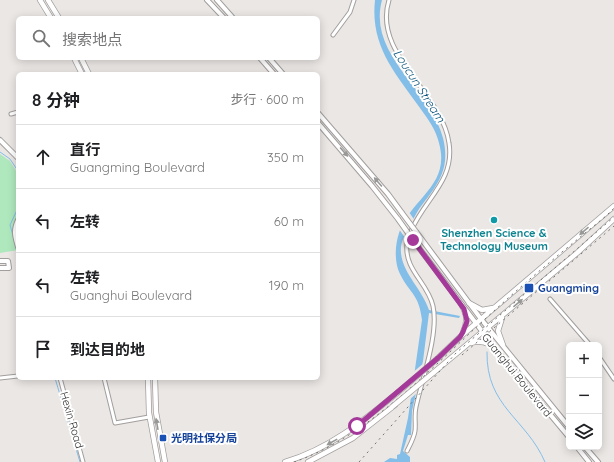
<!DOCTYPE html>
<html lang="zh">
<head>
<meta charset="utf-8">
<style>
	:root { --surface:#fff; --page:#f2f2f2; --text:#202124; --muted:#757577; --line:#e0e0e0 }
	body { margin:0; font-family:Quicksand,"Noto Sans SC",sans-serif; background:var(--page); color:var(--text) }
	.controls { position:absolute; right:12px; bottom:12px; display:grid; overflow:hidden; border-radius:6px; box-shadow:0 2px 10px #0003 }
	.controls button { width:36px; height:36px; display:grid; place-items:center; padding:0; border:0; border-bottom:1px solid var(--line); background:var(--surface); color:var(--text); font:20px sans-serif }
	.stop { position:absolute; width:12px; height:12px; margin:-9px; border:3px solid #a43999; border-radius:50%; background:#fff }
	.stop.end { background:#a43999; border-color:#fff; box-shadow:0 1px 4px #0008 }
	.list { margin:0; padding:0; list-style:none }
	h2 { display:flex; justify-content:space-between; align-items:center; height:52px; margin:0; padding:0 16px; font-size:17px }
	h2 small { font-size:13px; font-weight:400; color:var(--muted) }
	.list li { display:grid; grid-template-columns:26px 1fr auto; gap:12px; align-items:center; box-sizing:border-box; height:64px; padding:0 16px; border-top:1px solid var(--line) }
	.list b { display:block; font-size:15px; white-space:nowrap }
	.list p { margin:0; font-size:13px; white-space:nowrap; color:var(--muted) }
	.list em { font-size:13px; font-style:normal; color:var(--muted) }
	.icon { flex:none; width:22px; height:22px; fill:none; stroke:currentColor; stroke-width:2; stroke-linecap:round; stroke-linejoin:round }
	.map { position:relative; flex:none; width:614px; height:462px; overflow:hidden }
	.search { position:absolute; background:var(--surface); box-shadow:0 2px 10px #0003; left:16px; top:16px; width:304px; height:44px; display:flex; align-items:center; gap:10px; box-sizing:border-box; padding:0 14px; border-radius:6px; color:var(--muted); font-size:15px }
	.panel { position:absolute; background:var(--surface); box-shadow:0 2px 10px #0003; left:16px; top:72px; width:304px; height:308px; border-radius:6px }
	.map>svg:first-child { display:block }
	.green { fill:#b0e8be }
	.water { fill:#83bee8 }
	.pier { fill:#ebe7e5 }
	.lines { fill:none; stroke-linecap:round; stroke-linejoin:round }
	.stream { stroke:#83bee8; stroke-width:1 }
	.street-casing { stroke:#a29e9d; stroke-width:5 }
	.secondary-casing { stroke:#a29e9d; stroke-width:6 }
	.primary-casing { stroke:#a29e9d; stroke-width:6 }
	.street { stroke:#fff; stroke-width:3 }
	.secondary { stroke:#fff; stroke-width:4 }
	.primary { stroke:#fff; stroke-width:4.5 }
	.rail { stroke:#777573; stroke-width:1; stroke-dasharray:2 4; stroke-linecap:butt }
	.secondary-bridge-casing { stroke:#a29e9d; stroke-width:6; stroke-linecap:butt }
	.primary-bridge-casing { stroke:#a29e9d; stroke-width:6; stroke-linecap:butt }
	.secondary-bridge { stroke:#fff; stroke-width:4 }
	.primary-bridge { stroke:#fff; stroke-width:4.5 }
	.oneway { fill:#989897 }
	.route { stroke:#a43999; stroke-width:5 }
	.culture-dot { fill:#0f9aa8; stroke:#fff; stroke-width:1.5 }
	.transit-dot { fill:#1a4fb4; stroke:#fff; stroke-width:1.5 }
	.labels { text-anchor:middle; stroke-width:4; stroke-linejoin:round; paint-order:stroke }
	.culture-label { font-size:11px; font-weight:bold; fill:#0d838f; stroke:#fff }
	.transit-label { font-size:11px; font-weight:bold; fill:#164399; stroke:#fff; text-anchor:start }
	.street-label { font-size:11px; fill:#31302f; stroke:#fff }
	.water-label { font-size:12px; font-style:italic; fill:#0b557c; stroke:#fff }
</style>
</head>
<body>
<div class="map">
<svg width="614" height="462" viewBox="0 0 614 462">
	<rect width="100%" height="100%" fill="#ebe7e5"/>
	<!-- green -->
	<path class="green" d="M 0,154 L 10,161 L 18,174 L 18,250 L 0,253 Z"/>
	<!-- water -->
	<path class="water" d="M 375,0 L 382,0 C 367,55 431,90 443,138 C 451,170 437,185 419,209 C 415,215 412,222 409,228 C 404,236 400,243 401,253 C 403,274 422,289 429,310 L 460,316 L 459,318 L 429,313 L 423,361 L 412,411 L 411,435 L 408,435 L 403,451 L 410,457 L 410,462 L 384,462 L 390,458 L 397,459 L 397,455 L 400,454 L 408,418 L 422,320 C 419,294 410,294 400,274 C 394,262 395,245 399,233 C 411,198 451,186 439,143 C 436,130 428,119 420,108 C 395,73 370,46 375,0 Z"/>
	<!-- pier -->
	<path class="pier" d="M 409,212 L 415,221 L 405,238 L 399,229 Z
		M 425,362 L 418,392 L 408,401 L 411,374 Z"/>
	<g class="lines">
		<!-- stream -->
		<path class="stream" d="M 0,152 L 10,159 L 18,171
			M 14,239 L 10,225 L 18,208
			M 16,248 L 18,253
			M 487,352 C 486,407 526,418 545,462
			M 55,378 L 80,462"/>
		<!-- street casing -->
		<g class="street-casing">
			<path id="street" d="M 389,0 C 372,54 442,92 449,143 C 455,180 425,199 412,229 C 410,234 407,239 407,244 C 404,270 428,283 433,306 C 439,334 422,379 416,407 C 414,416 416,423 415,431 C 414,438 410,445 407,451
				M 333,35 L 350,12 L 354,0
				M 11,114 L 18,112
				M 550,299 L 590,345
				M 599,357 L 614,379
				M 0,378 L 18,376
				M 60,378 L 83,462
				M 104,378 L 115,423 L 149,417"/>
		</g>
		<!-- secondary casing -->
		<g class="secondary-casing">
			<path id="secondary" d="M 207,0 L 224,18
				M 217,0 L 233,18
				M 260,58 L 274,74
				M 269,58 L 283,74
				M 318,113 L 388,194 L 402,213
				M 318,123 L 372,186 L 398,219
				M 0,140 L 18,158
				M 18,220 C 13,231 15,236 18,247
				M 417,233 L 481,319 L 569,427
				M 413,240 L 497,351 L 569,437
				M 0,261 L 8,261 L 9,268 L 0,268
				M 577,447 L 589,462
				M 585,447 L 598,462"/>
		</g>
		<!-- primary casing -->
		<g class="primary-casing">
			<path id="primary" d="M 40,0 L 51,18
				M 48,0 L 59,18
				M 74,58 L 82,74
				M 81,58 L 89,74
				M 469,303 L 482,310 L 493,308
				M 461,304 C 467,314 468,322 463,332
				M 502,318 L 498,331 L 503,345
				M 471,343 C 481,340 490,343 497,351
				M 438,358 L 460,337 L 614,206
				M 433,373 L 577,253 L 614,219
				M 148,378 L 149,413 L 158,462
				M 155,378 L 156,412 L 165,462
				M 285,462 C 329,449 362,422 397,393
				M 308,462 L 353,438 L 395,405"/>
		</g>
		<!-- street -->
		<use href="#street" class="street"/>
		<!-- secondary -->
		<use href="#secondary" class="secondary"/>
		<!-- primary -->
		<use href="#primary" class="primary"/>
		<!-- rail -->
		<path class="rail" d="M 462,355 L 614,226
			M 294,462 C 370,436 436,363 495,310 C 531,277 568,247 606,216 L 614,208
			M 359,462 L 456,353 L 614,217"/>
		<!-- secondary-bridge casing -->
		<g class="secondary-bridge-casing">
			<path id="secondary-bridge" d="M 402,213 L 417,233
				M 398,219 L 413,240"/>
		</g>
		<!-- primary-bridge casing -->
		<g class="primary-bridge-casing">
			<path id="primary-bridge" d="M 397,393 L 438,358
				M 392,407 L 433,373"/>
		</g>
		<!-- secondary-bridge -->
		<use href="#secondary-bridge" class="secondary-bridge"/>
		<!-- primary-bridge -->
		<use href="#primary-bridge" class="primary-bridge"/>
	</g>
	<!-- one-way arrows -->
	<defs><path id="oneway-solid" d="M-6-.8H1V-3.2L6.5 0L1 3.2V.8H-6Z"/></defs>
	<g class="oneway">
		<use href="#oneway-solid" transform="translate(344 152) rotate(49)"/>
		<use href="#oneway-solid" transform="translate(378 182) rotate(-131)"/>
		<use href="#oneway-solid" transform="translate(584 231) rotate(139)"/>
		<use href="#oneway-solid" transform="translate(518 303) rotate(-40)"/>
		<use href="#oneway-solid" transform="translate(157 424) rotate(-100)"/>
		<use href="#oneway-solid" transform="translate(332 442) rotate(151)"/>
	</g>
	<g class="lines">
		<!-- route -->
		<path class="route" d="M 357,426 L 438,358 L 460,337 L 463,332 L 467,321 L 464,309 L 413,240"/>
	</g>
	<!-- markers -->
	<circle class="culture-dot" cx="494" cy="220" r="4"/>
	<g class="transit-dot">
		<rect x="524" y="283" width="10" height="10" rx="2"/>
		<rect x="159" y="434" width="8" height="8" rx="2"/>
	</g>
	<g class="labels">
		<!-- culture labels -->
		<g class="culture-label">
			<text x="494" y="237">Shenzhen Science &amp;<tspan x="494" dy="13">Technology Museum</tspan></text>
		</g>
		<!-- transit labels -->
		<g class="transit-label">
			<text x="538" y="292">Guangming</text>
			<text x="171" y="442">光明社保分局</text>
		</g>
		<!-- street labels -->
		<g class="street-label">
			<text transform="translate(517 375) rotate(51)" y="4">Guanghui Boulevard</text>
			<text transform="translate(72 420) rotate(74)" y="4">Hexin Road</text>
		</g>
		<!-- water labels -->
		<g class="water-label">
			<text transform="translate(419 86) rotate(57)" y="4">Loucun Stream</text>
		</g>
	</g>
</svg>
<div class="controls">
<button>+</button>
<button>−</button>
<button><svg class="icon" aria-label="layers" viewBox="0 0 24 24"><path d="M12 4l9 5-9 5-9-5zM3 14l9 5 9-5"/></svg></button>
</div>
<div class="stop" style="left:357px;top:426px"></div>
<div class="stop end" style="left:413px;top:240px"></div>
<div class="search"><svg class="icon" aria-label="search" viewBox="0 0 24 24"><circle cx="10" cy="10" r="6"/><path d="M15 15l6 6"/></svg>搜索地点</div>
<section class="panel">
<h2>8 分钟<small>步行 · 600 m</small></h2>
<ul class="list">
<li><svg class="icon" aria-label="ahead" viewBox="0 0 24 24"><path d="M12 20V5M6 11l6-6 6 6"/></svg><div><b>直行</b><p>Guangming Boulevard</p></div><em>350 m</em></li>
<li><svg class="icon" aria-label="left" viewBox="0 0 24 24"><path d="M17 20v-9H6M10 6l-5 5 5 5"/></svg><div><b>左转</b></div><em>60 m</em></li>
<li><svg class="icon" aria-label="left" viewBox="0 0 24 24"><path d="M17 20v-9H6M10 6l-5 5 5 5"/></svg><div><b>左转</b><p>Guanghui Boulevard</p></div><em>190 m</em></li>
<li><svg class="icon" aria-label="arrive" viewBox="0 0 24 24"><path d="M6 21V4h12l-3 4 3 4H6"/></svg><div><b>到达目的地</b></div></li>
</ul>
</section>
</div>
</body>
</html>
